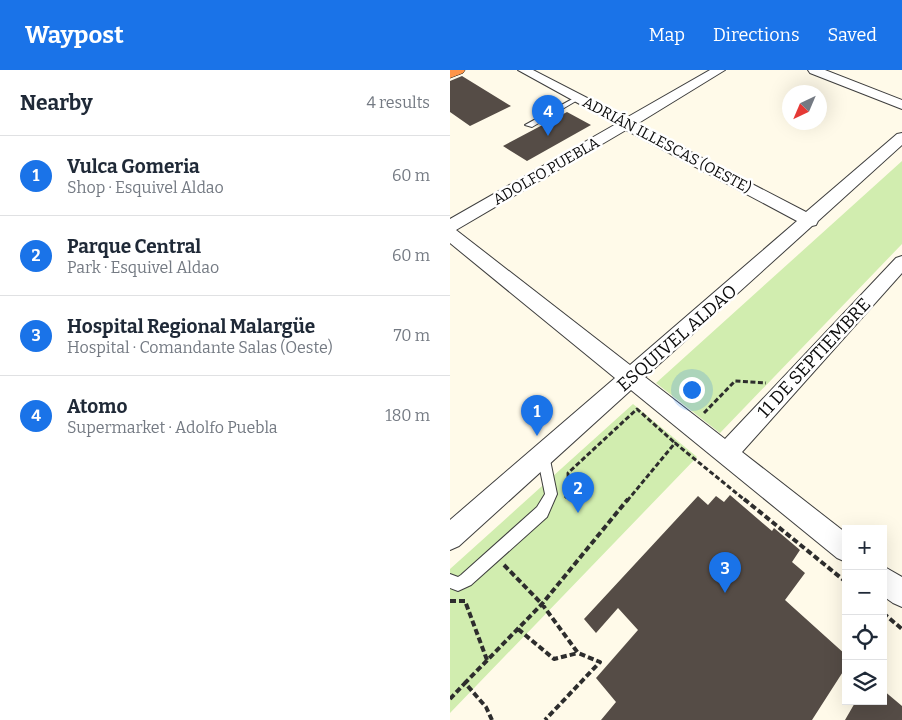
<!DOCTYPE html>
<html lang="en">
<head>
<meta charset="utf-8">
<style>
	:root { --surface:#fff; --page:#f6f6f7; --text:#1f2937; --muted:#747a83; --line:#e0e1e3; --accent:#1a73e8 }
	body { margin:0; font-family:Bitter,serif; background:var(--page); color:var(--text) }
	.controls { position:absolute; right:15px; bottom:15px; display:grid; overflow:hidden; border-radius:0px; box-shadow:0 5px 20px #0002 }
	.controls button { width:45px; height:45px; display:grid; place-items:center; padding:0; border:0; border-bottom:1px solid var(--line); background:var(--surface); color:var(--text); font:25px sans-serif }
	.compass { position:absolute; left:332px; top:15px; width:45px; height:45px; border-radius:50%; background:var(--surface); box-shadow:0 5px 20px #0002; rotate:224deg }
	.you { position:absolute; left:241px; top:319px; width:18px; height:18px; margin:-12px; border:4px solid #fff; border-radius:50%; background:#1a73e8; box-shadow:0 0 0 8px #1a73e833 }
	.badge { display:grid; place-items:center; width:32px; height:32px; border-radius:50%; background:var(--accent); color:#fff; font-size:16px; font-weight:700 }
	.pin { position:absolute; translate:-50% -41px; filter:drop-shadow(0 1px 2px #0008) }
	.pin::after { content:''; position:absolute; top:26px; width:18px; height:15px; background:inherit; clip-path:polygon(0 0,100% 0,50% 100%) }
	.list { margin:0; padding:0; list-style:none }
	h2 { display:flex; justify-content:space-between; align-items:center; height:65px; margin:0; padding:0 20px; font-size:21px }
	h2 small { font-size:16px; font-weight:400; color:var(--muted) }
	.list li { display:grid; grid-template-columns:32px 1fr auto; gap:15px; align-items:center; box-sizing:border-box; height:80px; padding:0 20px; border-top:1px solid var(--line) }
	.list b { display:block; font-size:19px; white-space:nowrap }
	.list p { margin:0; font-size:16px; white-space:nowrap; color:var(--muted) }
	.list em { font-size:16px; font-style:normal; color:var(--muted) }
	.icon { flex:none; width:28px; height:28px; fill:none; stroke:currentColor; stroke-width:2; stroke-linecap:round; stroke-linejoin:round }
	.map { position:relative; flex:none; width:452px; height:650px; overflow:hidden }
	header { display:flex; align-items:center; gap:30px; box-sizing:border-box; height:70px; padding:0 25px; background:var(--accent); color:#fff }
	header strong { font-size:24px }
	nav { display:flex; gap:28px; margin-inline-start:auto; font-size:18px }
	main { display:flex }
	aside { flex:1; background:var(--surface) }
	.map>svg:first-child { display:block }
	.green { fill:#d1edaf }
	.building { fill:#554c46 }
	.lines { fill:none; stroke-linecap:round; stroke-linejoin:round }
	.lane-casing { stroke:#3e3e3e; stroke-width:2 }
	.street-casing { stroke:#3e3e3e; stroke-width:2 }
	.highway-casing { stroke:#1c1c1c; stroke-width:1 }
	.path-far1 { stroke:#2d2d2d; stroke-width:3; stroke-dasharray:5 2.5; stroke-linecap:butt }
	.path { stroke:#2d2d2d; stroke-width:4; stroke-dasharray:6 3; stroke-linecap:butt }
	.lane { fill:#fff; fill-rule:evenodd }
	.street { fill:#fff; fill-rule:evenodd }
	.highway { fill:#ff9547; fill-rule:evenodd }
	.labels { text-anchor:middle; stroke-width:5; stroke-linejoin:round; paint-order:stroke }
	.far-street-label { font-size:15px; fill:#0b0b0b; stroke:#fff }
	.street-label { font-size:18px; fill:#0b0b0b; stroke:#fff }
</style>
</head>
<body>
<header>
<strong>Waypost</strong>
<nav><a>Map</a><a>Directions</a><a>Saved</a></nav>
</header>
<main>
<aside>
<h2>Nearby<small>4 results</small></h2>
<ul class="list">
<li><span class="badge">1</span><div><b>Vulca Gomeria</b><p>Shop · Esquivel Aldao</p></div><em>60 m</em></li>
<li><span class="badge">2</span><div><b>Parque Central</b><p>Park · Esquivel Aldao</p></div><em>60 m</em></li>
<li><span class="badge">3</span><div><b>Hospital Regional Malargüe</b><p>Hospital · Comandante Salas (Oeste)</p></div><em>70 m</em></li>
<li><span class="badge">4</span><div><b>Atomo</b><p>Supermarket · Adolfo Puebla</p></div><em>180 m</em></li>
</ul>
</aside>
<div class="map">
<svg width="452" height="650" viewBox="0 0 452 650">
	<rect width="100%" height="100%" fill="#fffae9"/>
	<!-- green -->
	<path class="green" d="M 452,91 L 452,174 L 270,363 L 206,313 Z
		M 183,334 L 247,387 L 0,643 L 0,499 Z"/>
	<!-- building -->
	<path class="building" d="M 12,6 L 61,36 L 20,56 L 0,42 L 0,11 Z
		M 117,42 L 141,55 L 77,91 L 53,76 Z
		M 280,425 L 322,461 L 324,458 L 350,480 L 342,492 L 355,503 L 335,530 L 396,585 L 396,597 L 362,650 L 151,650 L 166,632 L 146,608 L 188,560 L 168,538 L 146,563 L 134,549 L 248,426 L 258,435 L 266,426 L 274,432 Z
		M 433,620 L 452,636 L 452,650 L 395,650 L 406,631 L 433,631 Z"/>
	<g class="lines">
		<!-- lane casing -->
		<g class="lane-casing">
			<path id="lane" d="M 126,27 L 131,28 L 82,57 L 75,55 Z
				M 93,379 L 97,381 L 99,385 L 107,424 L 97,447 L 21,515 L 8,521 L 0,518 L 0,504 L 8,507 L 11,505 L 87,437 L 95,424 L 87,385 L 89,381 Z"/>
		</g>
		<!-- street casing -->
		<g class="street-casing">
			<path id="street" d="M 68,0 L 83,0 L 176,48 L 260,0 L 275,0 L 187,54 L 356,142 L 447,64 L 452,63 L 452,75 L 368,151 L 366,155 L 362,156 L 195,307 L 275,369 L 446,188 L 452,186 L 452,203 L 292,382 L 396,463 L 396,492 L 387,488 L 181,320 L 9,476 L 0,480 L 0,450 L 165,308 L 0,173 L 0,149 L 166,54 ZM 176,60 L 347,151 L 180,295 L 6,160 Z
				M 358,0 L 375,0 L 452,30 L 452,39 L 360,3 Z
				M 433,496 L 452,507 L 452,537 L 443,533 L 433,526 Z"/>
		</g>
		<!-- highway casing -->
		<g class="highway-casing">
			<path id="highway" d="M 0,0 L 15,0 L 13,3 L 0,8 Z"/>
		</g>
		<!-- path-far1 -->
		<path class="path-far1" d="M 254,343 L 285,311 L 316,313
			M 115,428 L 119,424 L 118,403 L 187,339 L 225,373
			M 177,431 L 225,373 L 296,431"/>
		<!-- path -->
		<path class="path" d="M 294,429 L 396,512
			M 54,495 L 92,534 L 128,583 L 150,592 L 95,650
			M 0,531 L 15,531 L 37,590
			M 433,543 L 452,559
			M 68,559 L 104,589 L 128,583
			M 0,629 L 15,613
			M 42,650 L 36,637 L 15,613 L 92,534 L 178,429"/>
		<!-- lane -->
		<use href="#lane" class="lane"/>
		<!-- street -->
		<use href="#street" class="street"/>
		<!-- highway -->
		<use href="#highway" class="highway"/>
	</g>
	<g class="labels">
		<!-- far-street labels -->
		<g class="far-street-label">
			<text transform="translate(217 75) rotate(28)" y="5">ADRIÁN ILLESCAS (OESTE)</text>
			<text transform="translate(96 101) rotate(-30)" y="5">ADOLFO PUEBLA</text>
		</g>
		<!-- street labels -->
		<g class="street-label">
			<text transform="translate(227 268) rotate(-41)" y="6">ESQUIVEL ALDAO</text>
			<text transform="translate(364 288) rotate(-47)" y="6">11 DE SEPTIEMBRE</text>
		</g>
	</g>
</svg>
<div class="controls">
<button>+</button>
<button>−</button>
<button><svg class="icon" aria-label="locate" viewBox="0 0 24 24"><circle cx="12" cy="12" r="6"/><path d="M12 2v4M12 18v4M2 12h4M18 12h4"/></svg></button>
<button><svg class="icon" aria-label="layers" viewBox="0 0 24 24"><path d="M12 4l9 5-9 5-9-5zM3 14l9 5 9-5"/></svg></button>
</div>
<svg class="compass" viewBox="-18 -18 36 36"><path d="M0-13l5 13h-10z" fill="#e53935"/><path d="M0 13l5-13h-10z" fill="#747a83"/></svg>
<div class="you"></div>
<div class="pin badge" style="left:87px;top:366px">1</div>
<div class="pin badge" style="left:128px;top:443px">2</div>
<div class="pin badge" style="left:275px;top:523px">3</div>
<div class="pin badge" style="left:98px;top:66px">4</div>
</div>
</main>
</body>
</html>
